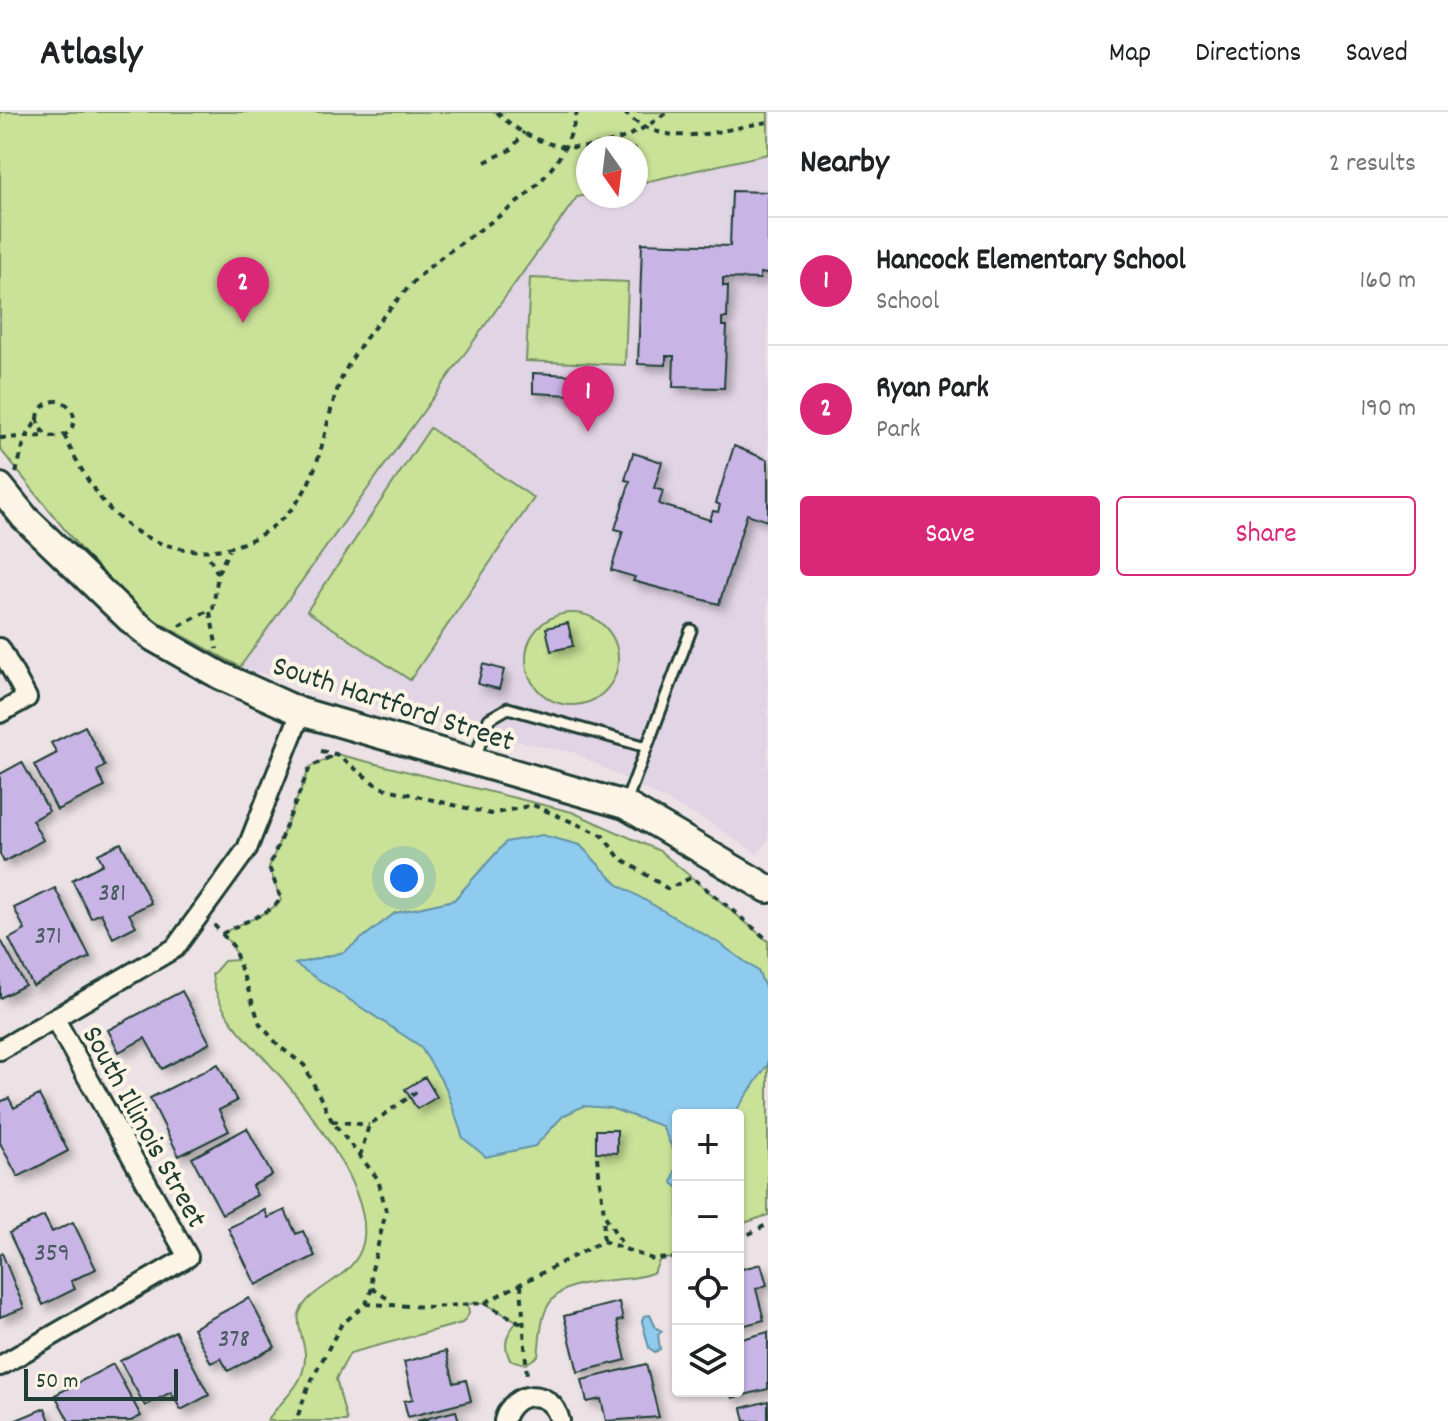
<!DOCTYPE html>
<html lang="en">
<head>
<meta charset="utf-8">
<style>
	:root { --surface:#fff; --page:#f6f6f6; --text:#202124; --muted:#757577; --line:#e0e0e0; --accent:#db2777 }
	body { margin:0; font-family:Dekko,sans-serif; background:var(--page); color:var(--text) }
	.controls { position:absolute; right:24px; bottom:24px; display:grid; overflow:hidden; border-radius:8px; box-shadow:0 2px 6px #0004 }
	.controls button { width:72px; height:72px; display:grid; place-items:center; padding:0; border:0; border-bottom:2px solid var(--line); background:var(--surface); color:var(--text); font:40px sans-serif }
	.compass { position:absolute; left:576px; top:24px; width:72px; height:72px; border-radius:50%; background:var(--surface); box-shadow:0 2px 6px #0004; rotate:166deg }
	.scale { position:absolute; left:24px; bottom:20px; width:154px; box-sizing:border-box; padding-left:8px; border:4px solid #1f3d34; border-top:0; font-size:22px; line-height:28px; white-space:nowrap; color:#1f3d34; -webkit-text-stroke:6px #fcf5e5; paint-order:stroke }
	.you { position:absolute; left:404px; top:766px; width:28px; height:28px; margin:-20px; border:6px solid #fff; border-radius:50%; background:#1a73e8; box-shadow:0 0 0 12px #1a73e833 }
	.badge { display:grid; place-items:center; width:52px; height:52px; border-radius:50%; background:var(--accent); color:#fff; font-size:26px; font-weight:700 }
	.pin { position:absolute; translate:-50% -66px; filter:drop-shadow(0 2px 4px #0008) }
	.pin::after { content:''; position:absolute; top:42px; width:28px; height:24px; background:inherit; clip-path:polygon(0 0,100% 0,50% 100%) }
	.list { margin:0; padding:0; list-style:none }
	h2 { display:flex; justify-content:space-between; align-items:center; height:104px; margin:0; padding:0 32px; font-size:34px }
	h2 small { font-size:26px; font-weight:400; color:var(--muted) }
	.list li { display:grid; grid-template-columns:52px 1fr auto; gap:24px; align-items:center; box-sizing:border-box; height:128px; padding:0 32px; border-top:2px solid var(--line) }
	.list b { display:block; font-size:30px; white-space:nowrap }
	.list p { margin:0; font-size:26px; white-space:nowrap; color:var(--muted) }
	.list em { font-size:26px; font-style:normal; color:var(--muted) }
	.actions { display:flex; gap:16px; padding:24px 32px }
	.actions a { flex:1; padding:18px 0; border:2px solid var(--accent); border-radius:8px; text-align:center; font-size:28px; color:var(--accent) }
	.actions .main { background:var(--accent); color:#fff }
	.icon { flex:none; width:44px; height:44px; fill:none; stroke:currentColor; stroke-width:2; stroke-linecap:round; stroke-linejoin:round }
	.map { position:relative; flex:none; width:768px; height:1309px; overflow:hidden }
	header { display:flex; align-items:center; gap:48px; box-sizing:border-box; height:112px; padding:0 40px; background:var(--surface); border-bottom:2px solid var(--line) }
	header strong { font-size:38px }
	nav { display:flex; gap:44px; margin-inline-start:auto; font-size:28px }
	main { display:flex }
	aside { flex:1; background:var(--surface) }
	.map>svg:first-child { display:block }
	.built { fill:#e1d4e5 }
	.green { fill:#c9e298; stroke:#749066; stroke-width:2 }
	.water { fill:#8fcbef; stroke:#6292a4; stroke-width:2 }
	.building { fill:#c8b5e5; stroke:#1f3d34; stroke-width:2; filter:url(#shadow) }
	.lines { fill:none; stroke-linecap:round; stroke-linejoin:round }
	.lane-casing { stroke:#1f3d34; stroke-width:15 }
	.street-casing { stroke:#1f3d34; stroke-width:24 }
	.secondary-casing { stroke:#1f3d34; stroke-width:32 }
	.path { stroke:#1f3d34; stroke-width:4; stroke-dasharray:6 6; stroke-linecap:butt }
	.lane { stroke:#fcf5e5; stroke-width:9 }
	.street { stroke:#fcf5e5; stroke-width:18 }
	.secondary { stroke:#fcf5e5; stroke-width:26 }
	.labels { text-anchor:middle; stroke-width:8; stroke-linejoin:round; paint-order:stroke }
	.number-label { font-size:26px; fill:#495b60 }
	.street-label { font-size:30px; fill:#1f3d34; stroke:#fcf5e5 }
</style>
</head>
<body>
<header>
<strong>Atlasly</strong>
<nav><a>Map</a><a>Directions</a><a>Saved</a></nav>
</header>
<main>
<div class="map">
<svg width="768" height="1309" viewBox="0 0 768 1309">
	<defs>
		<filter id="shadow"><feDropShadow dx="5.5" dy="5.5" stdDeviation="4" flood-color="#0004"/></filter>
	</defs>
	<rect width="100%" height="100%" fill="#ece2e5"/>
	<filter id="ink" filterUnits="userSpaceOnUse"><feTurbulence type="fractalNoise" baseFrequency=".0125" numOctaves="2"/><feDisplacementMap in="SourceGraphic" scale="16" xChannelSelector="R" yChannelSelector="G"/><feConvolveMatrix kernelMatrix="1 2 1 2 8 2 1 2 1" color-interpolation-filters="sRGB"/></filter>
	<g filter="url(#ink)">
		<!-- built -->
		<path class="built" d="M 768,42 L 768,728 L 757,742 L 708,710 L 575,641 L 453,616 L 240,555 L 577,85 L 636,84 L 636,72 Z"/>
		<!-- green -->
		<path class="green" d="M 0,0 L 768,0 L 768,42 L 636,72 L 636,36 L 588,36 L 588,83 L 577,85 L 240,555 L 149,505 L 98,459 L 0,337 Z
			M 530,166 L 628,170 L 625,253 L 526,249 Z
			M 430,316 L 534,386 L 410,568 L 307,499 Z
			M526 547a46 46 0 1 1 92 0a46 46 0 1 1-92 0Z
			M 336,642 L 572,700 L 660,739 L 768,829 L 768,1103 L 738,1113 L 738,1003 L 678,1003 L 678,1146 L 660,1147 L 654,1160 C 622,1175 561,1158 545,1200 C 540,1213 540,1230 538,1244 L 526,1252 L 510,1248 C 502,1230 507,1223 517,1209 L 484,1191 L 468,1192 L 469,1202 L 462,1211 L 350,1241 L 336,1267 L 347,1309 L 267,1309 C 281,1287 306,1274 305,1243 C 305,1231 296,1213 299,1202 C 308,1174 355,1168 363,1131 C 375,1079 300,985 266,948 C 243,924 216,898 212,863 L 224,849 L 237,848 L 233,834 L 222,822 C 242,809 266,805 281,788 L 269,755 L 310,655 Z"/>
		<!-- water -->
		<path class="water" d="M 542,723 L 580,733 L 617,772 L 719,831 L 758,859 L 768,882 L 768,952 L 733,1003 L 678,1003 L 678,1076 L 672,1071 L 678,1048 L 662,1014 L 610,996 L 583,994 L 563,1004 L 535,1034 L 486,1045 L 463,1026 L 446,976 L 420,934 L 295,852 L 344,840 L 395,801 L 454,788 L 506,730 Z
			M 650,1203 L 656,1216 L 662,1219 L 658,1223 L 660,1237 L 655,1240 L 649,1236 L 642,1209 L 644,1204 Z"/>
		<!-- building -->
		<path class="building" d="M 732,79 L 768,80 L 768,162 L 760,161 L 760,167 L 723,166 L 723,174 L 728,174 L 727,206 L 722,206 L 722,214 L 727,214 L 724,276 L 673,275 L 674,244 L 666,244 L 666,253 L 638,252 L 642,131 L 730,134 Z
			M 533,261 L 571,263 L 571,283 L 533,281 Z
			M 734,334 L 768,348 L 768,409 L 747,402 L 719,492 L 633,469 L 635,465 L 611,458 L 623,419 L 615,417 L 630,369 L 625,368 L 633,341 L 662,350 L 654,376 L 663,379 L 659,392 L 710,408 L 713,399 L 718,400 L 720,393 L 716,391 Z
			M 568,511 L 573,534 L 551,539 L 546,516 Z
			M 483,552 L 504,558 L 499,577 L 478,572 Z
			M 85,614 L 105,654 L 97,659 L 105,675 L 57,698 L 34,653 L 57,641 L 51,631 Z
			M 22,650 L 49,699 L 32,708 L 43,728 L 4,750 L 0,742 L 0,662 Z
			M 121,731 L 151,791 L 129,802 L 136,814 L 113,826 L 101,801 L 91,806 L 72,768 L 103,752 L 98,742 Z
			M 55,776 L 90,845 L 33,874 L 9,827 L 25,818 L 14,796 Z
			M 1,828 L 25,873 L 0,886 L 0,829 Z
			M 182,879 L 210,931 L 162,957 L 145,926 L 119,940 L 108,918 Z
			M 218,952 L 237,989 L 219,998 L 229,1019 L 179,1044 L 150,986 Z
			M 425,965 L 437,985 L 417,997 L 405,977 Z
			M 39,983 L 68,1039 L 18,1065 L 0,1031 L 0,990 L 9,986 L 14,996 Z
			M 247,1016 L 272,1063 L 252,1074 L 257,1083 L 222,1102 L 192,1046 Z
			M 596,1018 L 617,1018 L 617,1041 L 596,1040 Z
			M 265,1098 L 268,1106 L 285,1098 L 296,1122 L 303,1119 L 315,1144 L 256,1173 L 228,1116 Z
			M 44,1104 L 52,1120 L 73,1110 L 96,1157 L 71,1169 L 75,1177 L 43,1193 L 9,1121 Z
			M 2,1141 L 24,1196 L 0,1205 L 0,1142 Z
			M 761,1152 L 767,1173 L 756,1177 L 764,1208 L 738,1215 L 738,1158 Z
			M 249,1186 L 275,1235 L 228,1259 L 221,1246 L 211,1251 L 193,1216 Z
			M 619,1190 L 623,1208 L 617,1209 L 626,1248 L 578,1260 L 564,1204 Z
			M 175,1219 L 209,1283 L 181,1298 L 171,1280 L 145,1294 L 120,1249 Z
			M 768,1220 L 768,1277 L 732,1286 L 730,1279 L 738,1279 L 738,1228 Z
			M 446,1239 L 454,1271 L 466,1268 L 471,1289 L 408,1305 L 404,1289 L 413,1287 L 404,1250 Z
			M 113,1252 L 141,1304 L 131,1309 L 69,1309 L 55,1283 Z
			M 646,1252 L 659,1305 L 606,1309 L 601,1287 L 587,1290 L 582,1268 Z
			M 768,1289 L 768,1309 L 745,1309 L 742,1296 Z
			M 45,1296 L 50,1309 L 14,1309 Z
			M 456,1299 L 459,1309 L 417,1309 Z"/>
		<g class="lines">
			<!-- lane casing -->
			<g class="lane-casing">
				<path id="lane" d="M 475,646 L 489,607 L 508,596 L 647,635
					M 626,690 L 691,518"/>
			</g>
			<!-- street casing -->
			<g class="street-casing">
				<path id="street" d="M 0,536 L 27,586 L 0,601
					M 0,938 L 175,836 L 247,737 L 301,600
					M 0,1254 L 188,1145 L 56,909
					M 504,1309 C 512,1277 552,1275 560,1309"/>
			</g>
			<!-- secondary casing -->
			<g class="secondary-casing">
				<path id="secondary" d="M 0,375 L 25,406 L 130,507 L 154,526 L 221,564 L 301,600 L 625,693 L 768,777"/>
			</g>
			<!-- path -->
			<path class="path" d="M 497,0 C 550,52 613,42 667,0
				M 624,0 C 666,41 720,17 768,10
				M 485,50 L 512,37 L 524,20
				M38 307a18 18 0 1 1 36 0a18 18 0 1 1-36 0Z
				M 64,323 C 89,376 117,424 179,436 C 229,447 281,422 306,376 C 325,340 327,297 344,261 C 357,236 375,213 394,192 C 409,174 426,156 446,142 C 500,101 562,73 577,0
				M 0,326 L 45,324
				M 16,361 L 25,327 L 37,308
				M 218,461 L 229,438
				M 210,500 L 217,537
				M 180,514 L 213,496 L 218,462 L 207,441
				M 321,639 L 336,642 L 379,675 L 491,702 L 533,693 L 602,723 L 619,745 L 668,777 L 692,765 L 768,828
				M 214,813 L 233,834 L 260,912 L 280,935 L 304,953 L 332,1009 L 378,1067 L 386,1099 L 371,1162 L 372,1176 L 366,1192 L 341,1213 L 308,1275 L 296,1309
				M 222,822 C 242,809 266,805 281,787 L 269,755 L 310,655 L 334,643
				M 332,1009 L 369,1013
				M 360,1044 L 369,1013 L 418,979
				M 597,1045 L 604,1102 L 624,1135
				M 603,1128 L 604,1105
				M 738,1128 L 768,1112
				M 521,1172 L 527,1265
				M 372,1176 L 391,1189
				M 484,1191 L 521,1211
				M 366,1192 L 433,1195 L 484,1191 L 603,1129 L 652,1147 L 678,1146"/>
			<!-- lane -->
			<use href="#lane" class="lane"/>
			<!-- street -->
			<use href="#street" class="street"/>
			<!-- secondary -->
			<use href="#secondary" class="secondary"/>
		</g>
	</g>
	<g class="labels">
		<!-- number labels -->
		<g class="number-label">
			<text x="112" y="788">381</text>
			<text x="48" y="831">371</text>
			<text x="52" y="1148">359</text>
			<text x="234" y="1234">378</text>
		</g>
		<!-- street labels -->
		<g class="street-label">
			<text transform="translate(394 590) rotate(18)" y="10">South Hartford Street</text>
			<text transform="translate(146 1014) rotate(61)" y="10">South Illinois Street</text>
		</g>
	</g>
</svg>
<div class="controls">
<button>+</button>
<button>−</button>
<button><svg class="icon" aria-label="locate" viewBox="0 0 24 24"><circle cx="12" cy="12" r="6"/><path d="M12 2v4M12 18v4M2 12h4M18 12h4"/></svg></button>
<button><svg class="icon" aria-label="layers" viewBox="0 0 24 24"><path d="M12 4l9 5-9 5-9-5zM3 14l9 5 9-5"/></svg></button>
</div>
<svg class="compass" viewBox="-18 -18 36 36"><path d="M0-13l5 13h-10z" fill="#e53935"/><path d="M0 13l5-13h-10z" fill="#757577"/></svg>
<div class="scale">50 m</div>
<div class="you"></div>
<div class="pin badge" style="left:588px;top:320px">1</div>
<div class="pin badge" style="left:243px;top:211px">2</div>
</div>
<aside>
<h2>Nearby<small>2 results</small></h2>
<ul class="list">
<li><span class="badge">1</span><div><b>Hancock Elementary School</b><p>School</p></div><em>160 m</em></li>
<li><span class="badge">2</span><div><b>Ryan Park</b><p>Park</p></div><em>190 m</em></li>
</ul>
<div class="actions"><a class="main">Save</a><a>Share</a></div>
</aside>
</main>
</body>
</html>
